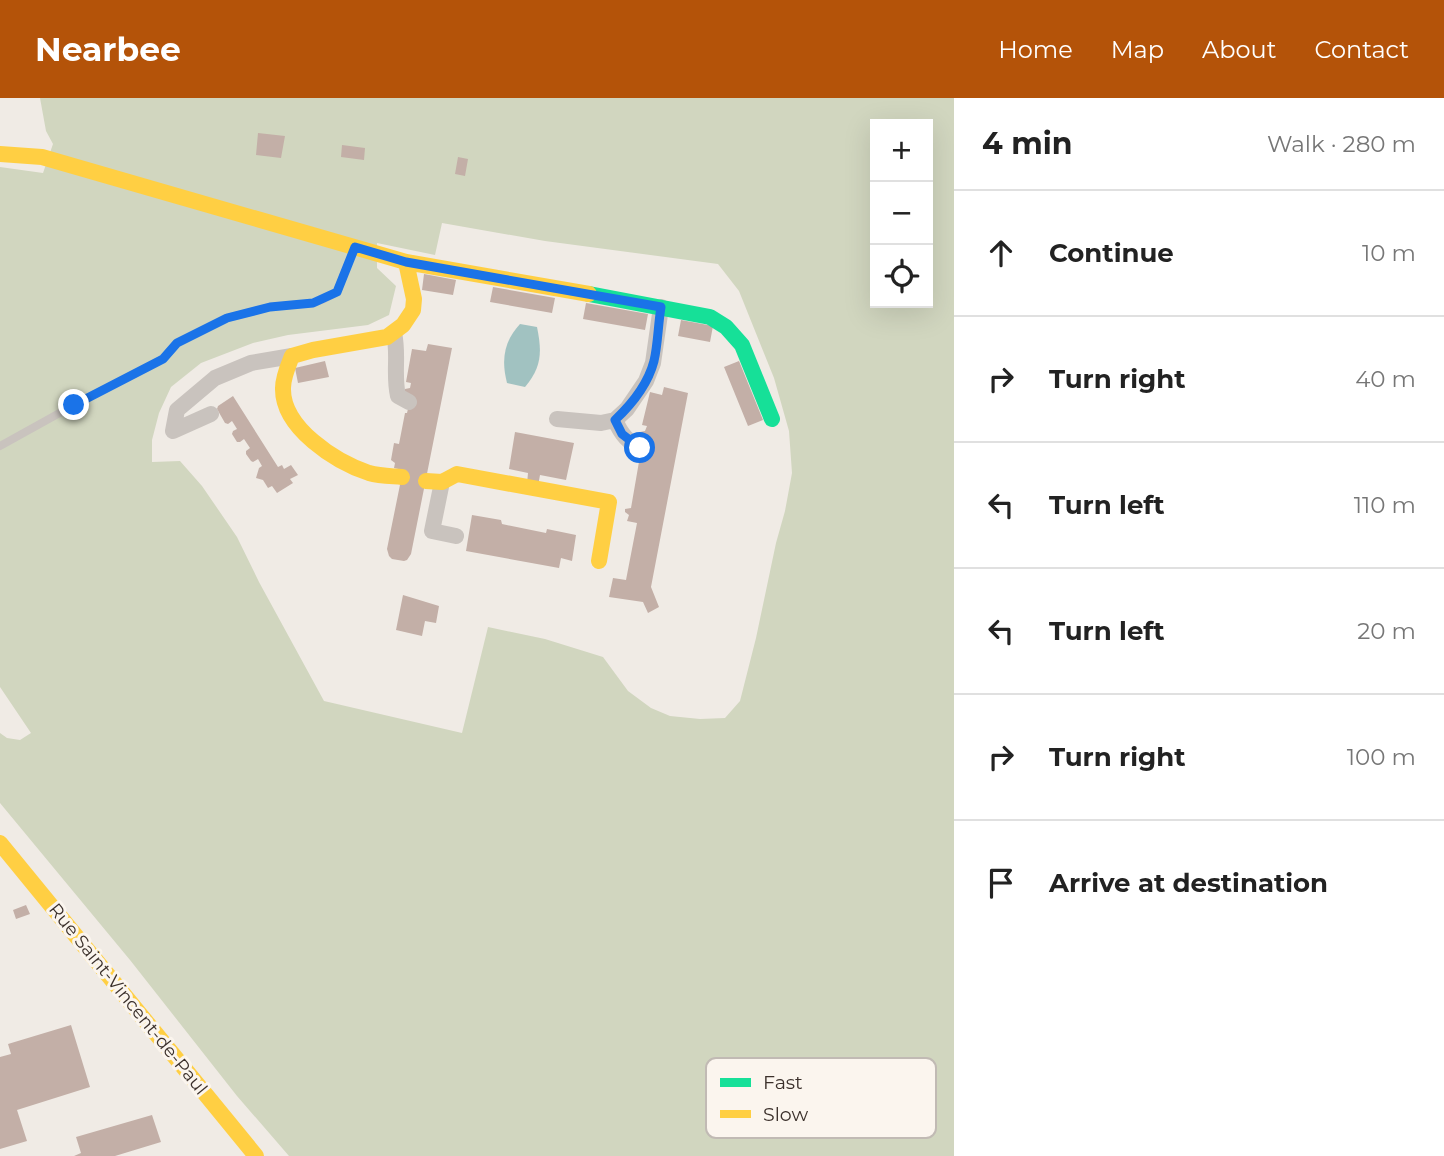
<!DOCTYPE html>
<html lang="en">
<head>
<meta charset="utf-8">
<style>
	:root { --surface:#fff; --page:#f2f2f2; --text:#222; --muted:#767676; --line:#e0e0e0; --accent:#b45309 }
	body { margin:0; font-family:Montserrat,sans-serif; background:var(--page); color:var(--text) }
	.controls { position:absolute; right:21px; top:21px; display:grid; overflow:hidden; border-radius:0px; box-shadow:0 7px 28px #0002 }
	.controls button { width:63px; height:63px; display:grid; place-items:center; padding:0; border:0; border-bottom:2px solid var(--line); background:var(--surface); color:var(--text); font:35px sans-serif }
	.stop { position:absolute; width:21px; height:21px; margin:-16px; border:5px solid #1a73e8; border-radius:50%; background:#fff }
	.stop.end { background:#1a73e8; border-color:#fff; box-shadow:0 2px 7px #0008 }
	.list { margin:0; padding:0; list-style:none }
	h2 { display:flex; justify-content:space-between; align-items:center; height:91px; margin:0; padding:0 28px; font-size:30px }
	h2 small { font-size:23px; font-weight:400; color:var(--muted) }
	.list li { display:grid; grid-template-columns:46px 1fr auto; gap:21px; align-items:center; box-sizing:border-box; height:126px; padding:0 28px; border-top:2px solid var(--line) }
	.list b { display:block; font-size:26px; white-space:nowrap }
	.list em { font-size:23px; font-style:normal; color:var(--muted) }
	.icon { flex:none; width:38px; height:38px; fill:none; stroke:currentColor; stroke-width:2; stroke-linecap:round; stroke-linejoin:round }
	.map { position:relative; flex:none; width:954px; height:1058px; overflow:hidden }
	header { display:flex; align-items:center; gap:42px; box-sizing:border-box; height:98px; padding:0 35px; background:var(--accent); color:#fff }
	header strong { font-size:33px }
	nav { display:flex; gap:38px; margin-inline-start:auto; font-size:24px }
	main { display:flex }
	aside { flex:1; background:var(--surface) }
	.map>svg:first-child { display:block }
	.green { fill:#d1d6bf; fill-rule:evenodd }
	.water { fill:#a1c2c1 }
	.building { fill:#c3afa7 }
	.lines { fill:none; stroke-linecap:round; stroke-linejoin:round }
	.lane { stroke:#c9c3be; stroke-width:8 }
	.street { stroke:#c9c3be; stroke-width:16 }
	.fast { stroke:#16e098; stroke-width:16 }
	.slow { stroke:#ffcf43; stroke-width:16 }
	.route { stroke:#1a73e8; stroke-width:9 }
	.labels { text-anchor:middle; stroke-width:6; stroke-linejoin:round; paint-order:stroke }
	.street-label { font-size:18px; fill:#3b302b; stroke:#fbf5ee }
	.key { fill:#fbf5ee; stroke:#c1bab4; stroke-width:2 }
	.key-label { font-size:19px; fill:#3b302b }
</style>
</head>
<body>
<header>
<strong>Nearbee</strong>
<nav><a>Home</a><a>Map</a><a>About</a><a>Contact</a></nav>
</header>
<main>
<div class="map">
<svg width="954" height="1058" viewBox="0 0 954 1058">
	<rect width="100%" height="100%" fill="#f0ebe5"/>
	<!-- green -->
	<path class="green" d="M 40,0 L 954,0 L 954,1058 L 289,1058 L 237,998 L 130,862 L 0,705 L 0,635 L 7,640 L 20,642 L 31,635 L 0,589 L 0,69 L 43,75 L 53,46 L 46,33 ZM 875,26 L 928,26 L 928,205 L 875,205 ZM 442,125 L 545,143 L 718,166 L 739,193 L 774,280 L 789,333 L 792,375 L 785,413 L 776,445 L 756,540 L 740,603 L 725,620 L 700,621 L 670,618 L 651,610 L 628,593 L 603,559 L 545,541 L 488,529 L 462,635 L 324,603 L 259,484 L 237,439 L 202,388 L 180,363 L 152,364 L 152,342 L 159,315 L 171,289 L 201,265 L 253,245 L 288,237 L 368,227 L 389,217 L 396,188 L 377,170 L 377,145 L 435,157 Z"/>
	<!-- water -->
	<path class="water" d="M 520,226 L 537,229 C 542,254 542,269 525,289 L 507,285 C 501,262 504,243 520,226 Z"/>
	<!-- building -->
	<path class="building" d="M 258,35 L 285,38 L 281,60 L 256,57 Z
		M 342,47 L 365,50 L 364,62 L 341,59 Z
		M 458,59 L 468,61 L 465,78 L 455,76 Z
		M 424,176 L 456,182 L 453,197 L 422,192 Z
		M 493,189 L 555,200 L 552,215 L 490,204 Z
		M 586,205 L 648,216 L 645,232 L 583,221 Z
		M 681,222 L 713,228 L 710,244 L 678,238 Z
		M 428,246 L 452,250 L 411,456 L 407,462 L 404,463 L 392,461 L 389,458 L 387,451 L 403,372 L 394,370 L 395,365 L 391,362 L 394,345 L 399,346 L 405,315 L 407,315 L 411,298 L 405,294 L 405,291 L 410,290 L 411,285 L 406,284 L 412,251 L 426,253 Z
		M 325,263 L 329,279 L 298,285 L 295,270 Z
		M 739,263 L 763,322 L 748,328 L 724,269 Z
		M 664,289 L 688,295 L 651,489 L 659,509 L 648,515 L 643,504 L 609,499 L 613,480 L 626,482 L 637,425 L 627,423 L 629,417 L 625,414 L 625,411 L 631,410 L 640,358 L 642,358 L 646,341 L 641,340 L 640,337 L 640,334 L 645,333 L 647,328 L 642,327 L 650,294 L 662,297 Z
		M 233,298 L 278,369 L 282,367 L 284,371 L 291,367 L 298,377 L 290,381 L 293,385 L 277,395 L 272,388 L 268,390 L 263,382 L 256,380 L 259,370 L 262,368 L 258,361 L 253,364 L 251,363 L 246,356 L 246,353 L 250,350 L 244,341 L 240,344 L 237,344 L 232,336 L 233,333 L 237,331 L 232,323 L 228,326 L 225,325 L 217,311 L 218,308 Z
		M 515,334 L 574,345 L 566,382 L 540,377 L 538,388 L 527,386 L 528,375 L 509,371 Z
		M 472,417 L 501,422 L 502,426 L 546,435 L 547,431 L 576,437 L 572,463 L 561,460 L 559,470 L 466,453 Z
		M 403,497 L 439,508 L 436,525 L 425,523 L 422,538 L 396,532 Z
		M 26,807 L 30,816 L 16,821 L 13,812 Z
		M 71,927 L 90,989 L 17,1012 L 27,1043 L 0,1051 L 0,959 L 11,956 L 8,946 Z
		M 152,1017 L 161,1044 L 115,1058 L 74,1058 L 81,1055 L 76,1039 Z"/>
	<g class="lines">
		<!-- lane -->
		<path class="lane" d="M 0,348 L 74,307 L 163,261 L 177,245 L 227,220 L 270,209 L 313,205 L 324,201 L 337,194 L 354,150"/>
		<!-- street -->
		<path class="street" d="M 394,235 C 399,257 393,276 398,298 L 409,304
			M 211,316 L 173,333 L 177,312 L 215,280 L 251,265 L 292,258
			M 557,321 L 601,325 L 615,322 L 627,311 L 646,283 L 653,265 L 661,209
			M 615,322 C 621,336 628,345 643,351
			M 442,384 L 432,433 L 456,438"/>
		<!-- fast -->
		<path class="fast" d="M 589,196 L 710,219 L 726,229 L 742,247 L 772,321"/>
		<!-- slow -->
		<path class="slow" d="M 0,56 L 42,59 L 406,164 L 589,196
			M 402,379 C 391,378 380,378 369,375 C 336,364 282,330 283,290 C 283,279 288,268 292,258 L 313,252 L 387,239 L 403,227 L 413,212 L 414,201 L 406,164
			M 426,383 L 442,384 L 457,376 L 609,404 L 599,463
			M 0,745 L 256,1058"/>
	</g>
	<g class="lines">
		<!-- route -->
		<path class="route" d="M 74,307 L 163,261 L 177,245 L 227,220 L 270,209 L 313,205 L 337,194 L 355,149 L 406,164 L 661,209 C 658,227 658,246 654,263 C 648,286 631,307 615,322 L 622,336 L 640,350"/>
	</g>
	<g class="labels">
		<!-- street labels -->
		<g class="street-label">
			<text transform="translate(128 901) rotate(51)" y="6">Rue Saint-Vincent-de-Paul</text>
		</g>
	</g>
	<!-- legend -->
	<rect x="706" y="960" width="230" height="80" rx="10" class="key"/>
	<rect x="720" y="980" width="31" height="9" fill="#16e098"/>
	<rect x="720" y="1012" width="31" height="8" fill="#ffcf43"/>
	<g class="key-label">
		<text x="763" y="991">Fast</text>
		<text x="763" y="1023">Slow</text>
	</g>
</svg>
<div class="controls">
<button>+</button>
<button>−</button>
<button><svg class="icon" aria-label="locate" viewBox="0 0 24 24"><circle cx="12" cy="12" r="6"/><path d="M12 2v4M12 18v4M2 12h4M18 12h4"/></svg></button>
</div>
<div class="stop" style="left:640px;top:350px"></div>
<div class="stop end" style="left:74px;top:307px"></div>
</div>
<aside>
<h2>4 min<small>Walk · 280 m</small></h2>
<ul class="list">
<li><svg class="icon" aria-label="ahead" viewBox="0 0 24 24"><path d="M12 20V5M6 11l6-6 6 6"/></svg><div><b>Continue</b></div><em>10 m</em></li>
<li><svg class="icon" aria-label="right" viewBox="0 0 24 24"><path d="M7 20v-9h11M14 6l5 5-5 5"/></svg><div><b>Turn right</b></div><em>40 m</em></li>
<li><svg class="icon" aria-label="left" viewBox="0 0 24 24"><path d="M17 20v-9H6M10 6l-5 5 5 5"/></svg><div><b>Turn left</b></div><em>110 m</em></li>
<li><svg class="icon" aria-label="left" viewBox="0 0 24 24"><path d="M17 20v-9H6M10 6l-5 5 5 5"/></svg><div><b>Turn left</b></div><em>20 m</em></li>
<li><svg class="icon" aria-label="right" viewBox="0 0 24 24"><path d="M7 20v-9h11M14 6l5 5-5 5"/></svg><div><b>Turn right</b></div><em>100 m</em></li>
<li><svg class="icon" aria-label="arrive" viewBox="0 0 24 24"><path d="M6 21V4h12l-3 4 3 4H6"/></svg><div><b>Arrive at destination</b></div></li>
</ul>
</aside>
</main>
</body>
</html>
